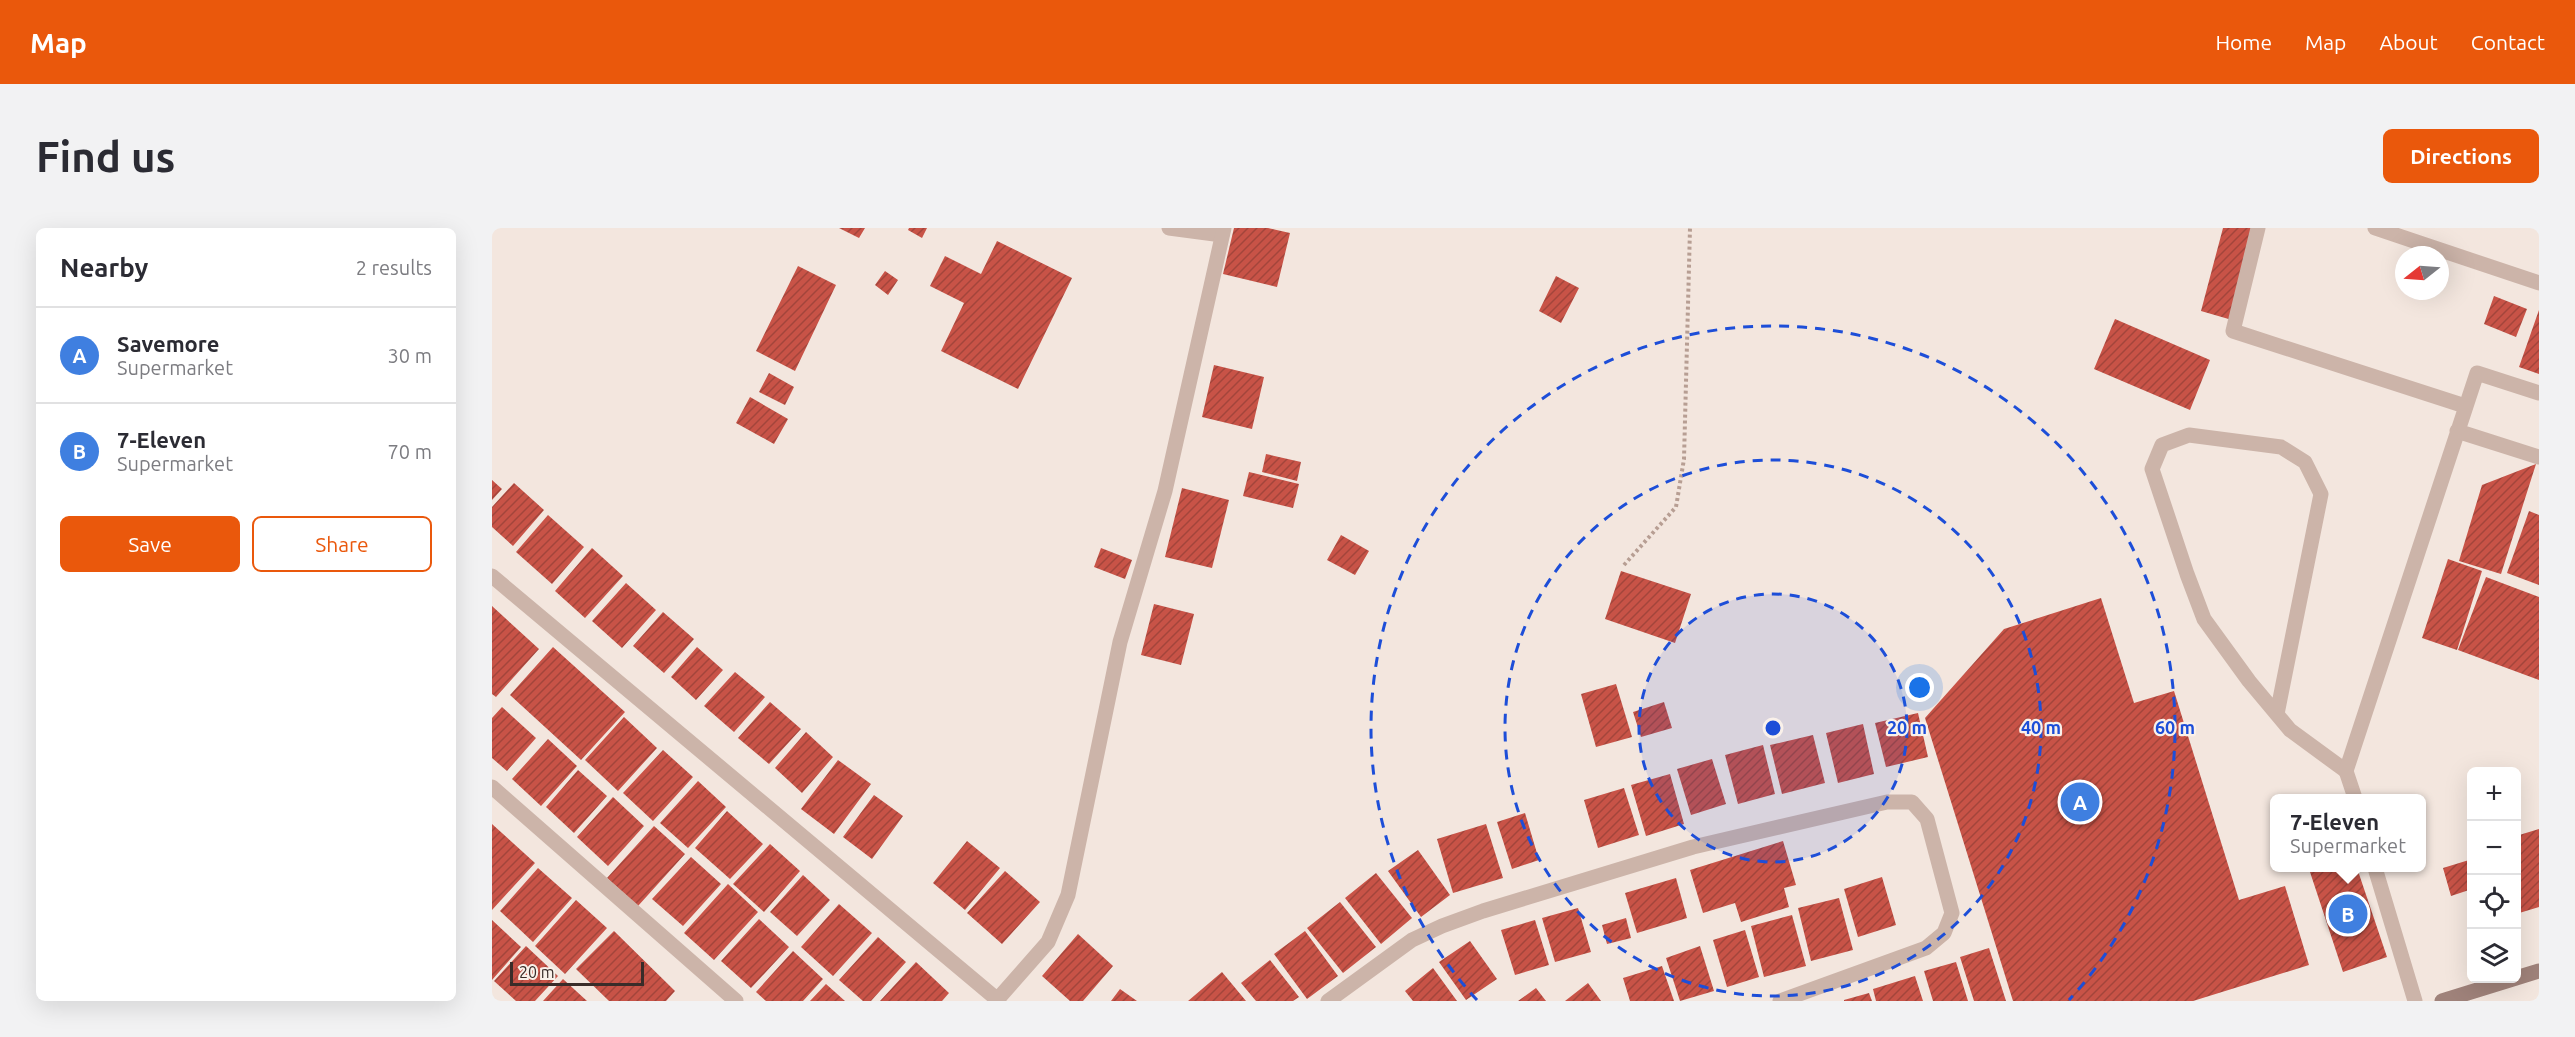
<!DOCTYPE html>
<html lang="en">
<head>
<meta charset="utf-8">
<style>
	:root { --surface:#fff; --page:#f2f2f3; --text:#2b2b33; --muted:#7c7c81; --line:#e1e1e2; --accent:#ea580c }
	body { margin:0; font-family:Ubuntu,sans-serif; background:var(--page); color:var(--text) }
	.controls { position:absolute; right:18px; bottom:18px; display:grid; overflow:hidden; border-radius:9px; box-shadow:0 6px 24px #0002 }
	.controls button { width:54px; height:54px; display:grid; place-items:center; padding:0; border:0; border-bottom:2px solid var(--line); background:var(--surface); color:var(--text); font:30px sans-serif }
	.compass { position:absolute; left:1903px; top:18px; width:54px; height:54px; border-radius:50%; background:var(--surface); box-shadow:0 6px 24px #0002; rotate:253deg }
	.scale { position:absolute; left:18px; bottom:15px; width:134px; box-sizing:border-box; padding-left:6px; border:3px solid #392c29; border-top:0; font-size:16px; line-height:21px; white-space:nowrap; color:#392c29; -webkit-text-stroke:4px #faf1ea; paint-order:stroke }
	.you { position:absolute; left:1428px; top:460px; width:21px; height:21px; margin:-15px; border:4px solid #fff; border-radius:50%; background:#1a73e8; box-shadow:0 0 0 9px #1a73e833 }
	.badge { display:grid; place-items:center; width:39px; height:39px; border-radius:50%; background:var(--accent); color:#fff; font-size:20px; font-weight:700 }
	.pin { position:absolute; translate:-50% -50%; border:3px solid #fff; box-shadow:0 2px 6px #0006 }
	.popup { position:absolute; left:1778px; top:566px; width:156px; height:78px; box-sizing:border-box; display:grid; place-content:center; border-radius:9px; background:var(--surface); filter:drop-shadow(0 2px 4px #0005); font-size:20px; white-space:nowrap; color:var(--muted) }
	.popup b { font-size:22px; color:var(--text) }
	.popup::after { content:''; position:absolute; left:50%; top:100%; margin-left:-12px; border:12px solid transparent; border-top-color:var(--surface) }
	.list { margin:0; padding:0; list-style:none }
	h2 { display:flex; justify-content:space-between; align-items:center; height:78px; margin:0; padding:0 24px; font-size:26px }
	h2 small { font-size:20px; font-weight:400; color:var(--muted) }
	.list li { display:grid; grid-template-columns:39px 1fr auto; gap:18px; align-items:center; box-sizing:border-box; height:96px; padding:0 24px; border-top:2px solid var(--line) }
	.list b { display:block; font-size:22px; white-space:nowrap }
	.list p { margin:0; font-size:20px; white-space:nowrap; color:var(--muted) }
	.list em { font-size:20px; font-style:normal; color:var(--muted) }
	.actions { display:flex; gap:12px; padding:18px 24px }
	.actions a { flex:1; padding:14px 0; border:2px solid var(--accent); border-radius:9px; text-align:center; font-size:21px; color:var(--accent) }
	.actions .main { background:var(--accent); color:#fff }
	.icon { flex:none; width:33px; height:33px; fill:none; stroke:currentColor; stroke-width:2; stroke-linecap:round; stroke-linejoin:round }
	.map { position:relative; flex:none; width:2047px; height:773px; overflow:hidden; border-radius:9px }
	header { display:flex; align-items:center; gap:36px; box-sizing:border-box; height:84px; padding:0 30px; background:var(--accent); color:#fff }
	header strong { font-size:28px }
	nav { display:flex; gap:33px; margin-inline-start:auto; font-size:21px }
	.intro { display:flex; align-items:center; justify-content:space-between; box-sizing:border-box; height:144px; padding:0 36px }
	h1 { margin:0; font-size:42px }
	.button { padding:15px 27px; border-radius:9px; background:var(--accent); color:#fff; font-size:21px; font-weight:700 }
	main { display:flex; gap:36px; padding:0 36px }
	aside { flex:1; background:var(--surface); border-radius:9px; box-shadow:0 6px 24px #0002 }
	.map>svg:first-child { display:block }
	.building { fill:url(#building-hatch) }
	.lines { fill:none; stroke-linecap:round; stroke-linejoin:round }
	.path { stroke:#b79e93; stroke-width:4; stroke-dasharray:3 3; stroke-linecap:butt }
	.lane { stroke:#ccb4a9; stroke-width:15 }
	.street { stroke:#ccb4a9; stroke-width:15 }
	.secondary { stroke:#9f827a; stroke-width:15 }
	.ring { fill:none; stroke:#1d4ed8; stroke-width:3; stroke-dasharray:10 8 }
	.centre { fill:#1d4ed8; stroke:#faf1ea; stroke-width:3 }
	.ring-label { font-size:18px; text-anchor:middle; font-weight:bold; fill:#1d4ed8; stroke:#faf1ea; stroke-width:4.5; stroke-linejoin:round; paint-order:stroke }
</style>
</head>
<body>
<header>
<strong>Map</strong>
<nav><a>Home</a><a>Map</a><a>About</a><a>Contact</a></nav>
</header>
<div class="intro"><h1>Find us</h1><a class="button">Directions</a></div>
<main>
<aside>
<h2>Nearby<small>2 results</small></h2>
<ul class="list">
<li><span class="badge" style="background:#3f7fe0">A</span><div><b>Savemore</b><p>Supermarket</p></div><em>30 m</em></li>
<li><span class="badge" style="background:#3f7fe0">B</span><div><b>7-Eleven</b><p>Supermarket</p></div><em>70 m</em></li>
</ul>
<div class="actions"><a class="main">Save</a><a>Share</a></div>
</aside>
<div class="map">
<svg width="2047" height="773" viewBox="0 0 2047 773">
	<defs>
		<pattern id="building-hatch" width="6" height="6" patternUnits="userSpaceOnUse" patternTransform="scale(1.5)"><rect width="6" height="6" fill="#c85347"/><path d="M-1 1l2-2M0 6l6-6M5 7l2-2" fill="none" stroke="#a3453b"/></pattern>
	</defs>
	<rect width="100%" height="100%" fill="#f3e6de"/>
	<!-- building -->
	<path class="building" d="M 347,0 L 373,0 L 367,10 Z
		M 417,0 L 435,0 L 430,10 L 416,2 Z
		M 742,0 L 776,0 L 798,5 L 785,59 L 731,46 Z
		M 1731,0 L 1765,0 L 1740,92 L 1709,83 Z
		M 505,13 L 580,50 L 526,161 L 449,123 L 472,75 L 438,58 L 453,28 L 489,46 Z
		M 306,38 L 344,57 L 303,143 L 264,123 Z
		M 393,43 L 406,52 L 396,67 L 383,57 Z
		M 1064,48 L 1087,60 L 1069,95 L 1047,83 Z
		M 2002,68 L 2035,81 L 2024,109 L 1992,96 Z
		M 2047,82 L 2047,146 L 2027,139 Z
		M 1623,91 L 1718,132 L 1698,182 L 1602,141 Z
		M 722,137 L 772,149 L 760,201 L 710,189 Z
		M 277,145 L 302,159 L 293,177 L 267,164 Z
		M 258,169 L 296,191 L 282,216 L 244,195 Z
		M 774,226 L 809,234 L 805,253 L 770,244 Z
		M 2044,236 L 2009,346 L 1967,333 L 1990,257 Z
		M 757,244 L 807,256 L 801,280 L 751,268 Z
		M 0,252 L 10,261 L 0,272 Z
		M 22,255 L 52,282 L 21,318 L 0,299 L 0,279 Z
		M 690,260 L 737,272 L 720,340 L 673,329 Z
		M 2037,283 L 2047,287 L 2047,357 L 2015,345 Z
		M 56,287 L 92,319 L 60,356 L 24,324 Z
		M 849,307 L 877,323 L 863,347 L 835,332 Z
		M 100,320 L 131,348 L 93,390 L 63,363 Z
		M 609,320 L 640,332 L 633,351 L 602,339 Z
		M 1956,331 L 1990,343 L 1965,422 L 1930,410 Z
		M 1129,343 L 1199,366 L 1183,415 L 1113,391 Z
		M 1994,349 L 2047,369 L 2047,452 L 1966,422 Z
		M 134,355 L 164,382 L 130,420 L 100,393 Z
		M 1609,370 L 1642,475 L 1682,463 L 1747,672 L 1793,658 L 1817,737 L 1701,773 L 1521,773 L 1433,490 L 1512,401 Z
		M 662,376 L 702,386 L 689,437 L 649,427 Z
		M 0,378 L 47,421 L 4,469 L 0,466 Z
		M 171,384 L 202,411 L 172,445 L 141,418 Z
		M 61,419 L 133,484 L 89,532 L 18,467 Z
		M 205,419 L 231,442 L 204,472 L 179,449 Z
		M 243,444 L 273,469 L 242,504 L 212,478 Z
		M 1124,456 L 1140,509 L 1104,519 L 1089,466 Z
		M 278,474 L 309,501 L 277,536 L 246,510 Z
		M 1172,474 L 1180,500 L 1149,509 L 1141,484 Z
		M 10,479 L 44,510 L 15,543 L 0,530 L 0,490 Z
		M 1426,485 L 1436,529 L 1394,539 L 1383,495 Z
		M 132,489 L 165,520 L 126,563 L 93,532 Z
		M 1371,496 L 1382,546 L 1346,555 L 1334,505 Z
		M 314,504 L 341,529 L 310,565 L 283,540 Z
		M 1321,507 L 1333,555 L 1290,566 L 1278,517 Z
		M 56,511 L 85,538 L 49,578 L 20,551 Z
		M 1271,517 L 1283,566 L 1246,576 L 1233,527 Z
		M 171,522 L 201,549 L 161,593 L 131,565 Z
		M 1220,531 L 1234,576 L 1199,587 L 1185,541 Z
		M 346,532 L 379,556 L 342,606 L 309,581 Z
		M 86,542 L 115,568 L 82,605 L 54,579 Z
		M 1178,546 L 1192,596 L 1154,608 L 1139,557 Z
		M 206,553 L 234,579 L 196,620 L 168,595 Z
		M 1132,560 L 1147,607 L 1106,620 L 1092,572 Z
		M 382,567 L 411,588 L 380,631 L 351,609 Z
		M 121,569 L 152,598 L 116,638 L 85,609 Z
		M 235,583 L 271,616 L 238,651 L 203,620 Z
		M 1033,585 L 1047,632 L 1020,641 L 1005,594 Z
		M 0,596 L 43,635 L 0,682 Z
		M 994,596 L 1011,650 L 961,665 L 945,611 Z
		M 162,598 L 193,626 L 146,678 L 115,650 Z
		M 2047,601 L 2047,679 L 2024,686 L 2024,608 Z
		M 475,613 L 508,640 L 473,682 L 441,655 Z
		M 1291,613 L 1304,657 L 1292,660 L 1297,679 L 1249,694 L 1243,675 L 1211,685 L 1198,642 Z
		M 278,616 L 308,643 L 272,684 L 241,656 Z
		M 926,622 L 958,667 L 929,689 L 896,643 Z
		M 199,629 L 229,656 L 191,698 L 160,671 Z
		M 1977,632 L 1980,640 L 1980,661 L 1959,668 L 1951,640 Z
		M 46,640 L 80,670 L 41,714 L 8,683 Z
		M 1831,640 L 1865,640 L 1895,729 L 1851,744 L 1818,644 Z
		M 513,643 L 548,674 L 510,716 L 475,685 Z
		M 884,645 L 920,690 L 889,716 L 853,670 Z
		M 311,647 L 338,672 L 305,708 L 278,684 Z
		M 1390,649 L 1404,697 L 1366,709 L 1352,661 Z
		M 1184,650 L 1195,690 L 1145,705 L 1133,665 Z
		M 236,656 L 266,684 L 222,732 L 192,705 Z
		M 1347,670 L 1361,722 L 1319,733 L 1306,680 Z
		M 84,672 L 115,700 L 73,746 L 43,718 Z
		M 848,674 L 884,719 L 851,745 L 815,700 Z
		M 347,676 L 380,705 L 341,748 L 309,719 Z
		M 1086,680 L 1099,724 L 1063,734 L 1050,690 Z
		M 1300,687 L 1314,738 L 1272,749 L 1259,698 Z
		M 1134,690 L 1139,710 L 1115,716 L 1110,697 Z
		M 267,691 L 297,719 L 259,760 L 229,733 Z
		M 0,692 L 29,719 L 0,752 Z
		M 1043,692 L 1057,737 L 1023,747 L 1009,702 Z
		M 1253,702 L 1267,749 L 1235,759 L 1221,712 Z
		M 122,703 L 183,763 L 174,773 L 117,773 L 84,741 Z
		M 813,703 L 846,748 L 815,771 L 782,726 Z
		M 586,706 L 621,738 L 591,773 L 578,773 L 550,748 Z
		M 386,709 L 414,734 L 379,773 L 371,773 L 347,752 Z
		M 978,713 L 1005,751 L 974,772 L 947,734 Z
		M 34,718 L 66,748 L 43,773 L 24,773 L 2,753 Z
		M 1208,718 L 1222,763 L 1188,773 L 1174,730 Z
		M 1497,720 L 1514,773 L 1482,773 L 1468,729 Z
		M 301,723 L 331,751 L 311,773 L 274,773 L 264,764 Z
		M 778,732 L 807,769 L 801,773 L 764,773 L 749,755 Z
		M 424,734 L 457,765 L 450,773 L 388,773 Z
		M 1464,734 L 1476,773 L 1441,773 L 1432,743 Z
		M 1170,738 L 1182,773 L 1138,773 L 1131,750 Z
		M 941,740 L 965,773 L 921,773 L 913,763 Z
		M 730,744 L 754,773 L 696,773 Z
		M 1423,748 L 1431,773 L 1384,773 L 1381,761 Z
		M 71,751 L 95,773 L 51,773 Z
		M 1096,755 L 1109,773 L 1073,773 Z
		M 334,756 L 353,773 L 318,773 Z
		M 1044,760 L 1054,773 L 1026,773 Z
		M 628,761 L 645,773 L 619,773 Z
		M 1377,765 L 1380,773 L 1352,773 L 1352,772 Z"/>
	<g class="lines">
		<!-- path -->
		<path class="path" d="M 1132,337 L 1184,279 L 1192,231 L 1198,0"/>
		<!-- lane -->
		<path class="lane" d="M 677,0 L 730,7
			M 1766,0 L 1741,103 L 1973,178
			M 1883,0 L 2047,55
			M 1785,486 L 1829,266 L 1813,234 L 1789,219 L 1697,207 L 1670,217 L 1660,241 L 1695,346 L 1712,391 L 1757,453 L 1798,502 L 1854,543"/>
		<!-- street -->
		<path class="street" d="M 1965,203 L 2047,229
			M 0,348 L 507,773
			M 0,559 L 244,773
			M 1863,570 L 1854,543 L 1985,145 L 2047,165
			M 1883,640 L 1923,773
			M 505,772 L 556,714 L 576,667 L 628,414 L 673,263 L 732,0
			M 836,773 L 920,712 L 950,698 L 991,683 L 1201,619 L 1395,574 L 1420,574 L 1435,591 L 1460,685 L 1452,705 L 1434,720 L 1288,773"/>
		<!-- secondary -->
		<path class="secondary" d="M 2024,750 L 2047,743
			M 1950,773 L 2024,750"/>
	</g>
	<!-- distance rings -->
	<circle cx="1281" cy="500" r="134" fill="#1d4ed8" fill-opacity=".12"/>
	<g class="ring">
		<circle cx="1281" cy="500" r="134"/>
		<circle cx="1281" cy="500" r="268"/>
		<path d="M985 772A402 402 0 1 1 1577 772"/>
	</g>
	<circle cx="1281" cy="500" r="9" class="centre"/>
	<g class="ring-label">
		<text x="1415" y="506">20 m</text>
		<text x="1549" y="506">40 m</text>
		<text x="1683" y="506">60 m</text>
	</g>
</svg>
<div class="controls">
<button>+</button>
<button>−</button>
<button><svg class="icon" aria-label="locate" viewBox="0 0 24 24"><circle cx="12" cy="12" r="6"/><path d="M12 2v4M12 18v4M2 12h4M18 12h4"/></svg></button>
<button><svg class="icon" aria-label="layers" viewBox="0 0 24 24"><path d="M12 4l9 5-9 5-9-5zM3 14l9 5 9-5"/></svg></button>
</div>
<svg class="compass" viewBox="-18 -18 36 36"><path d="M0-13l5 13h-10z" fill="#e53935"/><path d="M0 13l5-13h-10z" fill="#7c7c81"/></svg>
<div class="scale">20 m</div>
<div class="you"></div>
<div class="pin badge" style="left:1588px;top:574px;background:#3f7fe0">A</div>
<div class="pin badge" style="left:1856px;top:686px;background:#3f7fe0">B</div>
<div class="popup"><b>7-Eleven</b>Supermarket</div>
</div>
</main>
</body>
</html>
